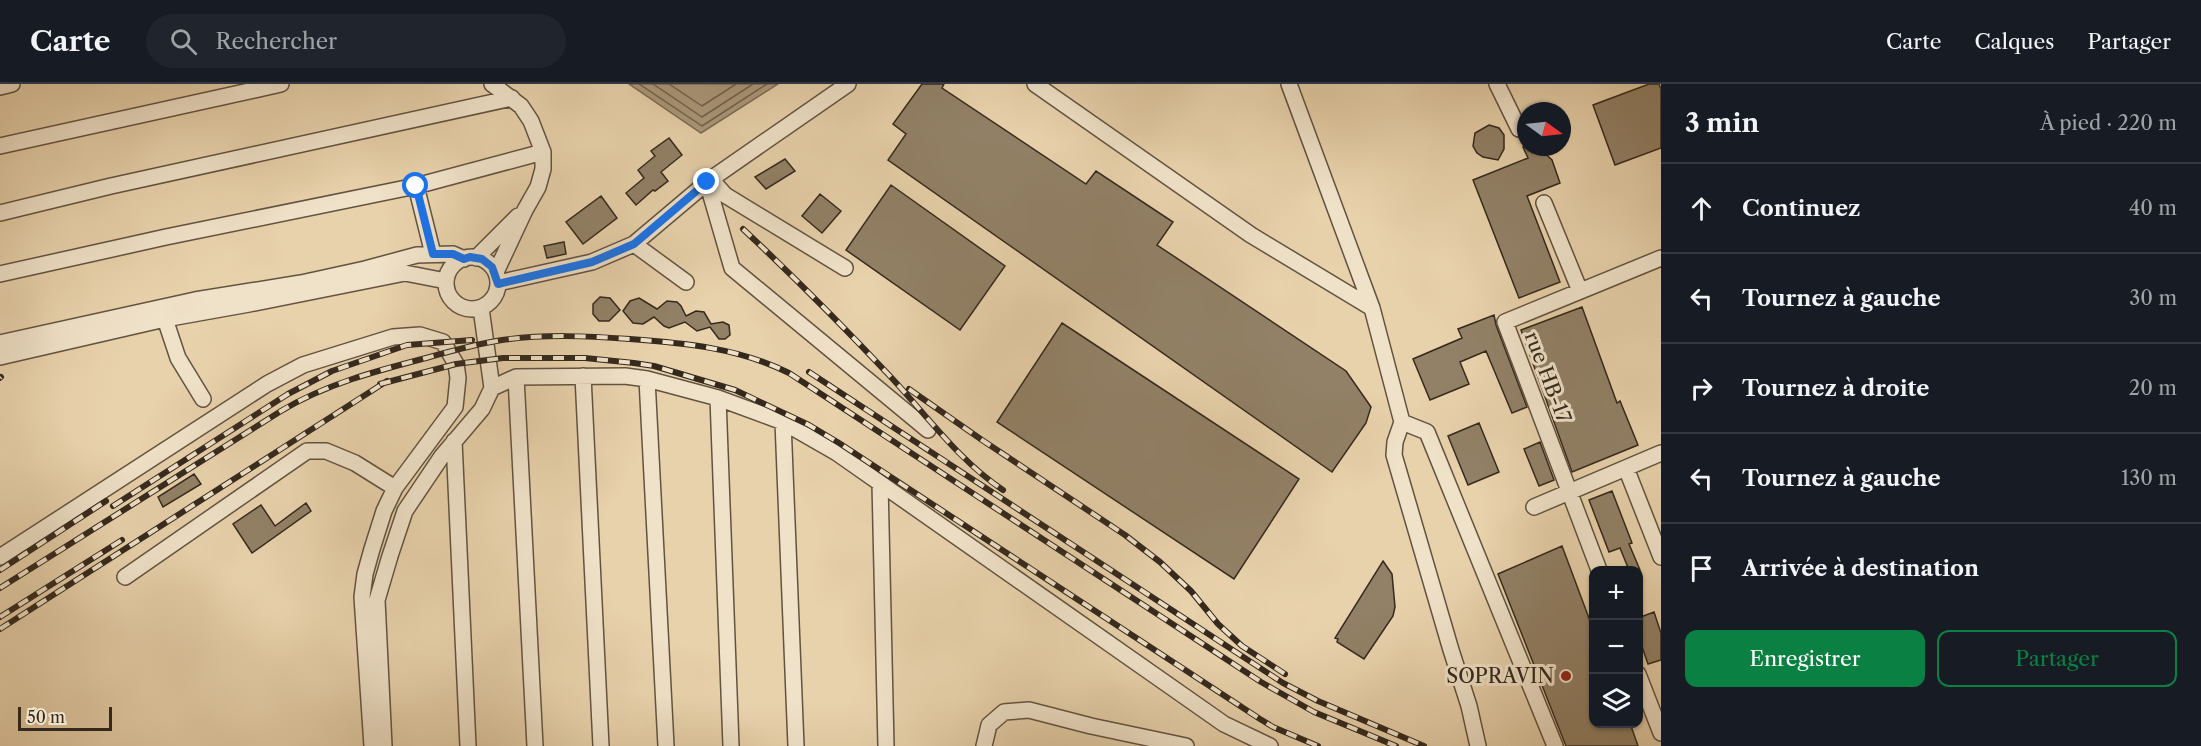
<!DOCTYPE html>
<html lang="fr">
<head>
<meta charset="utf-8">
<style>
	:root { --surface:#171b24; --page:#20242c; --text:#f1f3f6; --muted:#9ea1a6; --line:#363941; --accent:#0b8043 }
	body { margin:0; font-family:"Libre Caslon Text",serif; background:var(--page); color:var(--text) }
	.controls { position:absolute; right:18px; bottom:18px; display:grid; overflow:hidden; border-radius:12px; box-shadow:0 2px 4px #0004 }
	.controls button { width:54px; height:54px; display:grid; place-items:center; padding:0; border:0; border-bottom:2px solid var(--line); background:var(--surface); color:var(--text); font:30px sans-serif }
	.compass { position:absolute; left:1517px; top:18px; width:54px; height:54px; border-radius:50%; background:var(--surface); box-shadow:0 2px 4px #0004; rotate:105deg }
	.scale { position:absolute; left:18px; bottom:15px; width:94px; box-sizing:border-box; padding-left:6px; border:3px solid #35291d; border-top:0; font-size:16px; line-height:21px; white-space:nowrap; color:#35291d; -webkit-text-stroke:4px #f0e2c9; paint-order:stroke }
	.stop { position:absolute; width:18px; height:18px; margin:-14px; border:4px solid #1a73e8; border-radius:50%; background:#fff }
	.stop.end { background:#1a73e8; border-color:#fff; box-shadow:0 2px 6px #0008 }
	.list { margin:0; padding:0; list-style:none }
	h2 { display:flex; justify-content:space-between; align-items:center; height:78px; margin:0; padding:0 24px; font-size:26px }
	h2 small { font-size:20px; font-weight:400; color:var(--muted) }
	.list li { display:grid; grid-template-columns:39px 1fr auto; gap:18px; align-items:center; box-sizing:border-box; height:90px; padding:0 24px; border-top:2px solid var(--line) }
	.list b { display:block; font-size:22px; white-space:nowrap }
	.list em { font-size:20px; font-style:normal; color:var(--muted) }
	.actions { display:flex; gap:12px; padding:18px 24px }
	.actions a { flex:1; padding:14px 0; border:2px solid var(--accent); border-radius:12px; text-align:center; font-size:21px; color:var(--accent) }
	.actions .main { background:var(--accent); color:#fff }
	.icon { flex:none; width:33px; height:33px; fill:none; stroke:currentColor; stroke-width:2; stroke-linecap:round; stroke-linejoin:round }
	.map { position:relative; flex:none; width:1661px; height:662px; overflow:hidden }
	header { display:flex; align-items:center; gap:36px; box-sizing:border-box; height:84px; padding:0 30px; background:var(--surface); border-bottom:2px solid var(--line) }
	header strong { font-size:28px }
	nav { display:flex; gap:33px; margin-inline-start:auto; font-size:21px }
	.search { width:420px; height:54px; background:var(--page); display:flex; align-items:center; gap:15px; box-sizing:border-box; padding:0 21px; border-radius:33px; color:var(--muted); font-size:22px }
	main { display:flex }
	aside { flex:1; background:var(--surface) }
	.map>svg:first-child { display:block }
	.water { fill:#ab997b; stroke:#7c6c55; stroke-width:1.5 }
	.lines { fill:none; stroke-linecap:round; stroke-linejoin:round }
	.shore { stroke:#70614c; stroke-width:1.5 }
	.building { fill:#928167; stroke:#35291d; stroke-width:1.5 }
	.minor-casing { stroke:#625341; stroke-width:18 }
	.minor { stroke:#f0e2c9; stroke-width:15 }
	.rail-casing { stroke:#35291d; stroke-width:6 }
	.rail { stroke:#f0e2c9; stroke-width:4; stroke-dasharray:11; stroke-linecap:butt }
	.route { stroke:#1a73e8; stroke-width:8 }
	.poi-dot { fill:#8f2418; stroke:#f0e2c9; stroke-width:2 }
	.labels { text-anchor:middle; stroke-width:6; stroke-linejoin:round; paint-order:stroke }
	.street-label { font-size:20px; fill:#35291d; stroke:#f0e2c9 }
	.poi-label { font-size:20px; fill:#35291d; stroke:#f0e2c9; text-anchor:end }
</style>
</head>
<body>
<header>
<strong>Carte</strong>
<div class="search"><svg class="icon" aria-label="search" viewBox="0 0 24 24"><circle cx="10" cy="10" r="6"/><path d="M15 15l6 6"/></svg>Rechercher</div>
<nav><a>Carte</a><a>Calques</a><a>Partager</a></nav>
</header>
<main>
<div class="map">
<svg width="1661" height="662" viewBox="0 0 1661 662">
	<rect width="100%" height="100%" fill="#e8d2ac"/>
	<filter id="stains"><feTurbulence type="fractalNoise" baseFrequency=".00333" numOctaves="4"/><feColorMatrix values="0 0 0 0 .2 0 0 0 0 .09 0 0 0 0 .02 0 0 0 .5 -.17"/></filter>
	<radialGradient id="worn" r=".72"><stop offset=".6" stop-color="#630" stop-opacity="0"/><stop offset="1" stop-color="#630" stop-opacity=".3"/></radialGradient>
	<!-- water -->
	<path class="water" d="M 629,0 L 778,0 L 701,49 Z"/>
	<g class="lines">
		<!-- shore -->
		<path class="shore" d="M 639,0 L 702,42 L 767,0
			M 653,0 L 702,33 L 753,0
			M 669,0 L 702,22 L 736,0"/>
	</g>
	<!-- building -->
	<path class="building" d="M 922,0 L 944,0 L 942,4 L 1086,100 L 1096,87 L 1173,138 L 1157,161 L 1346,287 L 1371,323 L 1366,339 L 1332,388 L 888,76 L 906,50 L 893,40 Z
		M 1649,0 L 1659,0 L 1661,5 L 1661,64 L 1615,81 L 1593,21 Z
		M 1489,41 L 1499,44 L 1504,51 L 1504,65 L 1498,76 L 1483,73 L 1477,69 L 1473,62 L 1475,49 Z
		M 669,54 L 682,71 L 661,88 L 668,97 L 655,107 L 653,106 L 636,121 L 626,109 L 644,94 L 638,86 L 655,72 L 651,67 Z
		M 1523,63 L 1538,63 L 1552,76 L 1560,99 L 1527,112 L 1560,198 L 1519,214 L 1473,96 L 1528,74 Z
		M 785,75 L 795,87 L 766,105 L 755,93 Z
		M 891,101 L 1005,182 L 960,246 L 846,166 Z
		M 820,110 L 841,127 L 822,149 L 802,132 Z
		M 601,112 L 617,134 L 583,160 L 566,138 Z
		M 564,158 L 566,170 L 547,174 L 544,162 Z
		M 600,213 L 610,214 L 620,226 L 609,237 L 599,237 L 593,230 L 593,220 Z
		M 639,214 L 657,225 L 667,217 L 677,218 L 681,222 L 686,232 L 696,227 L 704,228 L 711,240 L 723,238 L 729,241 L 730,251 L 725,255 L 719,255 L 710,243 L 697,247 L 685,238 L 669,244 L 664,242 L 654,233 L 643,240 L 633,239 L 623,227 L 630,217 Z
		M 1582,223 L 1617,319 L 1620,317 L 1638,361 L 1572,388 L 1521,246 Z
		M 1494,231 L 1496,241 L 1527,323 L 1512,329 L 1486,267 L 1460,278 L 1469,300 L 1430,316 L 1413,275 L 1462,254 L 1458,245 Z
		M 1062,239 L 1299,395 L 1234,495 L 997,338 Z
		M 1479,339 L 1499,388 L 1468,401 L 1448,352 Z
		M 1540,358 L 1554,396 L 1539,402 L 1524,365 Z
		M 194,390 L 201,400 L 163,423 L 158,413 Z
		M 1612,407 L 1632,459 L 1629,460 L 1640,486 L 1629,486 L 1620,464 L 1609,468 L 1589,416 Z
		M 306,419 L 311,427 L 252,469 L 233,440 L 261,421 L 275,442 Z
		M 1562,462 L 1593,545 L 1593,639 L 1630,639 L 1638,662 L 1566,662 L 1498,490 Z
		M 1383,477 L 1392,490 L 1395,523 L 1393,532 L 1364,575 L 1337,558 L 1338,555 L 1335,554 Z
		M 1654,528 L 1661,549 L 1661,576 L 1648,580 L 1638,551 L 1638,534 Z"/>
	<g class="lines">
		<!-- minor casing -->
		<g class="minor-casing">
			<path id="minor" d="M 492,0 L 521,22 L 531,37 L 543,68 L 543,85 L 538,103 L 525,126 L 496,188
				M 1035,0 L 1251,151 L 1372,224
				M 1289,0 L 1372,224 L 1402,338 L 1395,358 L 1394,371 L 1451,566 L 1469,622 L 1478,662
				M 1497,0 L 1519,45
				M 0,3 L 12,0
				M 0,62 L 281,0
				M 711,95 L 725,111 L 845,184
				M 707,98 L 732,184 L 928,346
				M 416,102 L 433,170
				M 1544,119 L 1580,207
				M 0,129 L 111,102 L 512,14
				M 634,160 L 686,198
				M446 199a26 26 0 1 1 52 0a26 26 0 1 1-52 0Z
				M 476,174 L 518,132
				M 0,190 L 166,153 L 416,102 L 543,68
				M 498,199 L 592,178 L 634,160 L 711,95 L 848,0
				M 481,224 L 492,304
				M 165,235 L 178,274 L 203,315
				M 0,259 L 195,216 L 301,199 L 365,185 L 417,171 L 453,170 L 464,175
				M 0,273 L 165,235 L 249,220 L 405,189 L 446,197
				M 583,292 L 601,662
				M 516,293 L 535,662
				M 647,295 L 666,662
				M 718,314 L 731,662
				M 783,338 L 796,662
				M 1402,338 L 1427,348 L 1555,662
				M 454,357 L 468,662
				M 1626,384 L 1661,473
				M 880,399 L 886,662
				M 1534,423 L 1661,369
				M 0,473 L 267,300 L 303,281 L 393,253 L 420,251 L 443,258 L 456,280 L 458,294 L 455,323 L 395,404 L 384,427 L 372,465 L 365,490 L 362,513 L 372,662
				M 1599,486 L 1505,238 L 1661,174
				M 125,493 L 307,367 L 326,367 L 355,379 L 395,404
				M 1638,590 L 1661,649
				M 384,662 L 377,516 L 390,472 L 405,427 L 442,372 L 482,325 L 492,304 L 516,293 L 625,292 L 647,295 L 718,314 L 783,338 L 837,369 L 1224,640 L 1270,662
				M 984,662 L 989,641 L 1004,628 L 1029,626 L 1091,642 L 1186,662"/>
		</g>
		<!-- minor -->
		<use href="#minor" class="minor"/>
		<!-- rail casing -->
		<g class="rail-casing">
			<path id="rail" d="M 743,145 C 793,192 841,240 888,290 C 925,329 958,376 1003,406
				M 809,288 L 1283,599 L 1318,617 L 1424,662
				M 0,294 L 1,293
				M 380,300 L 456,280 L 503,274 L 585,274 L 634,279 L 654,282 L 735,306 L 809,341 L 839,359 L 1260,635 L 1273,643 L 1318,662
				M 909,305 L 982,356 L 1125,451 L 1160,478 L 1191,507 L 1218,540 L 1242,562 L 1285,590
				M 113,422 L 288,310 L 332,287 L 407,261 L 472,256
				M 0,486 L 106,417
				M 0,504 L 281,327 C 326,300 376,287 426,274 C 451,267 477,260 502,256 C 544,250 588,252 630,255 C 685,259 739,264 789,289 L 1261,598 L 1314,628 L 1396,662
				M 0,533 L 122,456
				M 0,545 L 387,297"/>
		</g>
		<!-- rail -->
		<use href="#rail" class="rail"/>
	</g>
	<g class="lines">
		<!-- route -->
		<path class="route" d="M 416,102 L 433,170 L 453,170 L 464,175 L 470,173 L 482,175 L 492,183 L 498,200 L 592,178 L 634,160 L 707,98"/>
	</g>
	<!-- markers -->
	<circle class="poi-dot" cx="1566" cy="592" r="6"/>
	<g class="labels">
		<!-- street labels -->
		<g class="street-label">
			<text transform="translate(1548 293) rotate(69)" y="7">rue HB-17</text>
		</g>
		<!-- poi labels -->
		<g class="poi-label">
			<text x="1554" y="599">SOPRAVIN</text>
		</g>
	</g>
	<rect width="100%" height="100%" filter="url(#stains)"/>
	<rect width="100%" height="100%" fill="url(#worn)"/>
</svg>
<div class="controls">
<button>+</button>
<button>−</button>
<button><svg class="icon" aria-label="layers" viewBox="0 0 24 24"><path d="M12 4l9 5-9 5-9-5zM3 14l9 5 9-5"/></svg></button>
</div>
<svg class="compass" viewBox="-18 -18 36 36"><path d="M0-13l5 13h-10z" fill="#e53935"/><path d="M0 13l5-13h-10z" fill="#9ea1a6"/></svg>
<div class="scale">50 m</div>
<div class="stop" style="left:416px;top:102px"></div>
<div class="stop end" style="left:707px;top:98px"></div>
</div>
<aside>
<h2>3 min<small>À pied · 220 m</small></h2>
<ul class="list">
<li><svg class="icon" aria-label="ahead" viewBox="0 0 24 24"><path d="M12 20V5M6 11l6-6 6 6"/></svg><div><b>Continuez</b></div><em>40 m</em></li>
<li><svg class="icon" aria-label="left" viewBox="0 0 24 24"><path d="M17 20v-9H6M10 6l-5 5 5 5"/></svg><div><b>Tournez à gauche</b></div><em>30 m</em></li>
<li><svg class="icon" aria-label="right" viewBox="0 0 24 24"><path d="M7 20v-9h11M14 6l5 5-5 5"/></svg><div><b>Tournez à droite</b></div><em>20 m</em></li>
<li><svg class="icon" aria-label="left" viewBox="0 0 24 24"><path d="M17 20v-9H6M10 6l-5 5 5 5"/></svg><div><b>Tournez à gauche</b></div><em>130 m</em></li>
<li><svg class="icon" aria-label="arrive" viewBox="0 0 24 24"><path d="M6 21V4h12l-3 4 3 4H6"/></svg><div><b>Arrivée à destination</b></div></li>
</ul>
<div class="actions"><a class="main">Enregistrer</a><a>Partager</a></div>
</aside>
</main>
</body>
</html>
